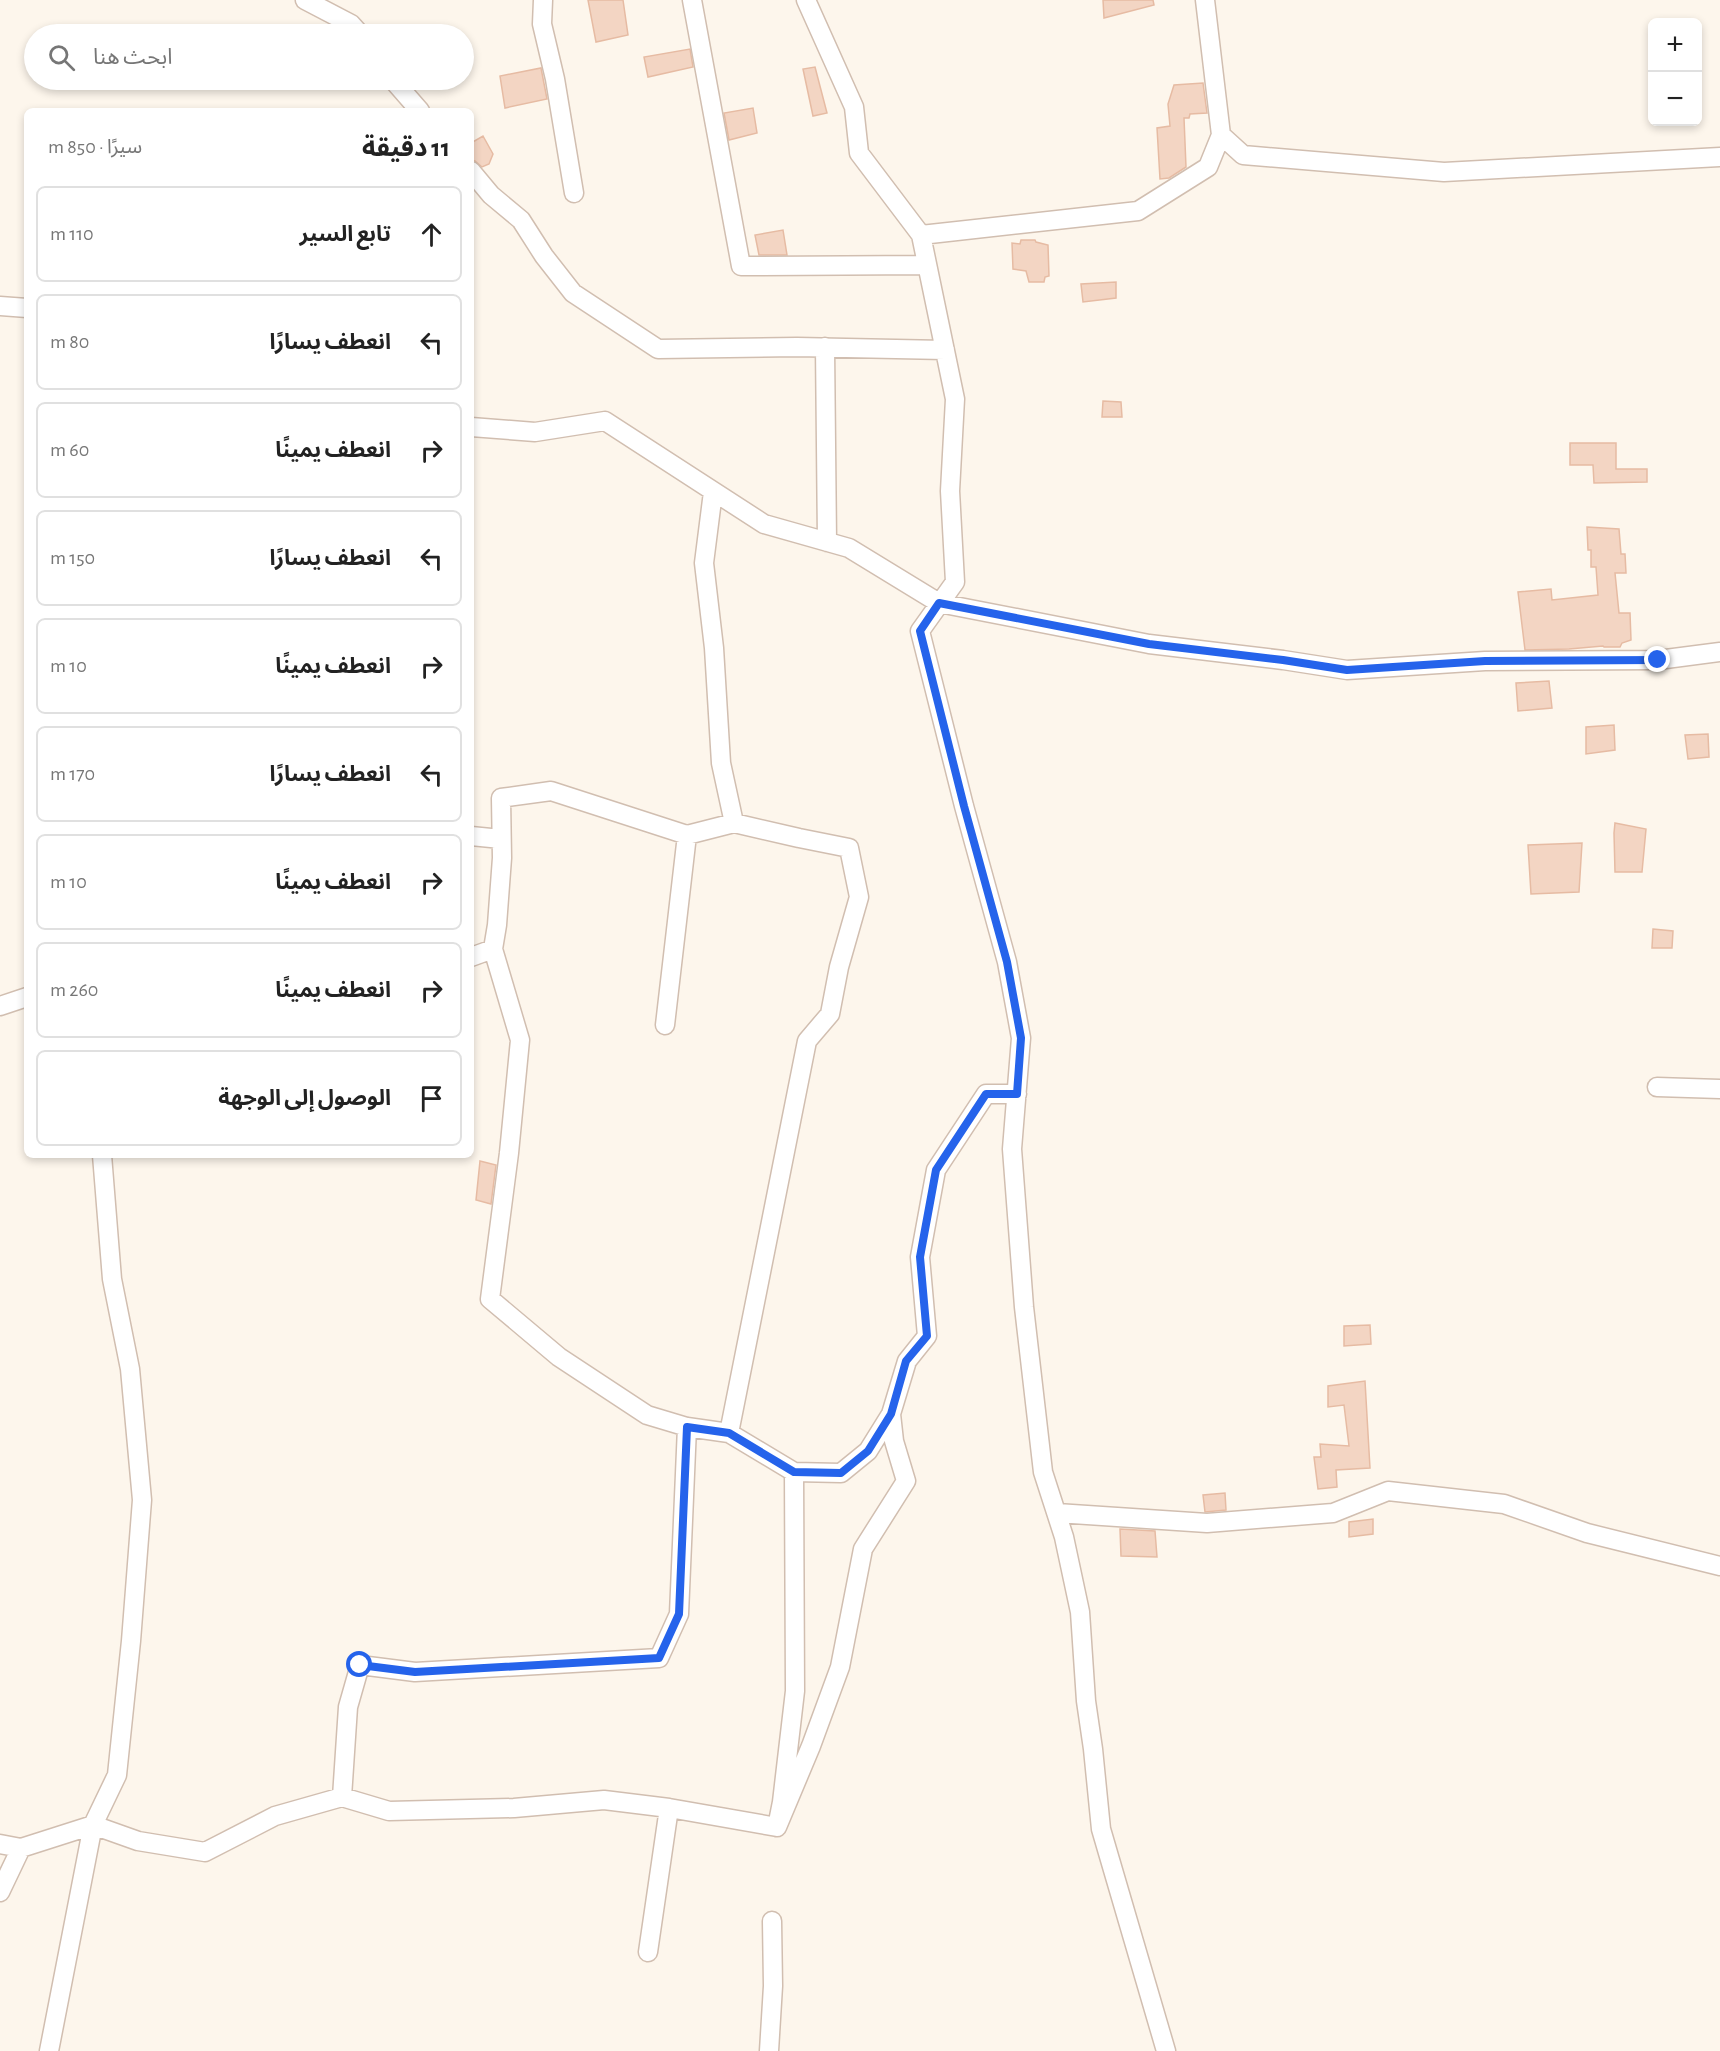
<!DOCTYPE html>
<html lang="ar">
<head>
<meta charset="utf-8">
<style>
	:root { --surface:#fff; --page:#f6f6f6; --text:#222; --muted:#767676; --line:#e0e0e0 }
	body { margin:0; font-family:"Alegreya Sans","Noto Sans Arabic",sans-serif; background:var(--page); color:var(--text); direction:rtl }
	.controls { position:absolute; right:18px; top:18px; display:grid; overflow:hidden; border-radius:9px; box-shadow:0 3px 9px #0003 }
	.controls button { width:54px; height:54px; display:grid; place-items:center; padding:0; border:0; border-bottom:2px solid var(--line); background:var(--surface); color:var(--text); font:30px sans-serif }
	.stop { position:absolute; width:18px; height:18px; margin:-14px; border:4px solid #2563eb; border-radius:50%; background:#fff }
	.stop.end { background:#2563eb; border-color:#fff; box-shadow:0 2px 6px #0008 }
	.list { margin:0; padding:0; list-style:none }
	h2 { display:flex; justify-content:space-between; align-items:center; height:78px; margin:0; padding:0 24px; font-size:26px }
	h2 small { font-size:20px; font-weight:400; color:var(--muted) }
	.list li { display:grid; grid-template-columns:39px 1fr auto; gap:18px; align-items:center; box-sizing:border-box; height:96px; margin:0 12px 12px; padding:0 12px; border:2px solid var(--line); border-radius:9px }
	.list b { display:block; font-size:22px; white-space:nowrap }
	.list em { font-size:20px; font-style:normal; color:var(--muted) }
	.icon { flex:none; width:33px; height:33px; fill:none; stroke:currentColor; stroke-width:2; stroke-linecap:round; stroke-linejoin:round }
	.map { position:relative; flex:none; width:1720px; height:2051px; overflow:hidden; direction:ltr }
	.search { position:absolute; background:var(--surface); box-shadow:0 3px 9px #0003; left:24px; top:24px; width:450px; height:66px; display:flex; align-items:center; gap:15px; box-sizing:border-box; padding:0 21px; border-radius:33px; color:var(--muted); font-size:22px }
	.panel { position:absolute; background:var(--surface); box-shadow:0 3px 9px #0003; left:24px; top:108px; width:450px; height:1050px; border-radius:9px; direction:rtl }
	.map>svg:first-child { display:block }
	.building { fill:#f3d5c3; stroke:#e6bba3; stroke-width:1.5 }
	.lines { fill:none; stroke-linecap:round; stroke-linejoin:round }
	.minor-casing { stroke:#d1beb0; stroke-width:21 }
	.minor { stroke:#fff; stroke-width:18 }
	.route { stroke:#2563eb; stroke-width:8 }
</style>
</head>
<body>
<div class="map">
<svg width="1720" height="2051" viewBox="0 0 1720 2051">
	<rect width="100%" height="100%" fill="#fdf6ec"/>
	<!-- building -->
	<path class="building" d="M 588,0 L 623,0 L 628,35 L 596,42 Z
		M 1103,0 L 1153,0 L 1154,5 L 1104,18 Z
		M 690,49 L 693,67 L 648,77 L 644,57 Z
		M 815,67 L 827,113 L 813,116 L 803,69 Z
		M 541,68 L 547,99 L 505,108 L 500,76 Z
		M 1203,83 L 1207,113 L 1190,114 L 1189,118 L 1184,118 L 1186,167 L 1169,178 L 1160,179 L 1157,128 L 1170,126 L 1168,104 L 1174,85 Z
		M 753,108 L 757,133 L 729,140 L 724,113 Z
		M 483,136 L 493,154 L 489,164 L 482,167 L 475,161 L 471,160 L 471,143 Z
		M 783,230 L 787,255 L 759,255 L 755,235 Z
		M 1021,240 L 1035,240 L 1036,242 L 1048,245 L 1049,276 L 1045,277 L 1044,282 L 1029,282 L 1026,271 L 1013,269 L 1012,243 L 1020,244 Z
		M 1116,282 L 1116,298 L 1083,302 L 1081,284 Z
		M 1103,401 L 1121,402 L 1122,417 L 1102,417 Z
		M 1570,443 L 1616,443 L 1616,469 L 1647,469 L 1647,482 L 1594,483 L 1593,465 L 1570,465 Z
		M 1587,527 L 1619,529 L 1621,554 L 1625,554 L 1626,573 L 1615,573 L 1619,613 L 1630,613 L 1631,640 L 1622,643 L 1620,647 L 1604,647 L 1603,646 L 1569,649 L 1525,650 L 1518,592 L 1551,589 L 1552,600 L 1598,595 L 1596,567 L 1591,567 L 1591,550 L 1588,550 Z
		M 1549,681 L 1552,708 L 1518,711 L 1516,683 Z
		M 1614,725 L 1615,750 L 1586,754 L 1586,727 Z
		M 1708,734 L 1709,757 L 1688,759 L 1685,735 Z
		M 1615,823 L 1646,829 L 1642,872 L 1615,872 L 1614,833 Z
		M 1582,843 L 1579,892 L 1531,894 L 1528,845 Z
		M 1653,929 L 1673,931 L 1672,948 L 1652,948 Z
		M 480,1161 L 496,1165 L 491,1204 L 476,1200 Z
		M 1370,1325 L 1371,1344 L 1344,1346 L 1344,1326 Z
		M 1365,1381 L 1370,1468 L 1336,1470 L 1337,1487 L 1318,1489 L 1314,1457 L 1321,1457 L 1320,1444 L 1349,1446 L 1344,1405 L 1328,1407 L 1328,1386 Z
		M 1225,1493 L 1226,1510 L 1205,1512 L 1203,1495 Z
		M 1373,1519 L 1373,1534 L 1349,1537 L 1349,1522 Z
		M 1120,1529 L 1155,1531 L 1157,1557 L 1121,1556 Z"/>
	<g class="lines">
		<!-- minor casing -->
		<g class="minor-casing">
			<path id="minor" d="M 305,0 L 351,24 L 360,34
				M 543,0 L 542,24 L 555,79 L 574,193
				M 692,0 L 741,266 L 927,265
				M 806,0 L 854,107 L 859,153 L 921,235 L 955,399 L 950,491 L 955,582 L 920,631 L 964,806 L 1007,962 L 1021,1038 L 1012,1149 L 1024,1307 L 1043,1472 L 1064,1537 L 1080,1612 L 1086,1701 L 1093,1749 L 1101,1829 L 1166,2051
				M 393,80 L 420,111
				M 1221,135 L 1243,155 L 1444,172 L 1720,157
				M 471,171 L 491,195 L 521,220 L 544,256 L 573,293 L 658,349 L 797,347 L 945,350
				M 921,235 L 1138,211 L 1208,167 L 1221,135 L 1205,0
				M 0,306 L 27,308
				M 825,347 L 827,542
				M 471,427 L 535,432 L 605,421 L 764,524 L 849,548 L 939,603 L 1149,644 L 1283,660 L 1347,670 L 1485,661 L 1658,660 L 1720,652
				M 713,492 L 704,563 L 714,648 L 721,763 L 734,823 L 799,838 L 849,848 L 859,897 L 839,967 L 830,1014 L 807,1041 L 729,1433
				M 734,823 L 687,835 L 551,791 L 501,798 L 502,858 L 497,925 L 493,949 L 520,1040 L 509,1153 L 490,1299 L 559,1357 L 647,1415 L 687,1427 L 729,1433 L 794,1472 L 841,1473 L 868,1451 L 891,1414
				M 471,836 L 501,839
				M 471,957 L 493,949
				M 0,1006 L 27,997
				M 665,1025 L 687,835
				M 1657,1087 L 1720,1089
				M 1057,1513 L 1207,1523 L 1333,1513 L 1388,1491 L 1504,1504 L 1587,1533 L 1720,1566
				M 342,1797 L 348,1707 L 360,1665 L 415,1672 L 659,1658 L 679,1614 L 687,1427
				M 669,1808 L 777,1827 L 782,1802 L 795,1691 L 794,1472
				M 777,1827 L 811,1746 L 840,1667 L 863,1549 L 906,1481 L 894,1441 L 891,1414 L 907,1361 L 927,1336 L 920,1257 L 936,1170 L 986,1094 L 1017,1094
				M 0,1844 L 21,1848 L 93,1825 L 138,1841 L 205,1852 L 275,1816 L 342,1797 L 389,1811 L 514,1808 L 604,1800 L 669,1808 L 648,1952
				M 0,1892 L 21,1848
				M 49,2051 L 93,1825 L 117,1775 L 131,1641 L 142,1500 L 130,1369 L 112,1279 L 102,1155
				M 769,2051 L 773,1986 L 772,1921"/>
		</g>
		<!-- minor -->
		<use href="#minor" class="minor"/>
	</g>
	<g class="lines">
		<!-- route -->
		<path class="route" d="M 360,1665 L 415,1672 L 659,1658 L 679,1614 L 687,1427 L 729,1433 L 794,1472 L 841,1473 L 868,1451 L 891,1414 L 906,1361 L 927,1336 L 920,1257 L 936,1170 L 986,1094 L 1017,1094 L 1021,1038 L 1007,962 L 964,806 L 920,631 L 939,603 L 1149,644 L 1283,660 L 1347,670 L 1485,661 L 1658,660"/>
	</g>
</svg>
<div class="controls">
<button>+</button>
<button>−</button>
</div>
<div class="stop" style="left:360px;top:1665px"></div>
<div class="stop end" style="left:1658px;top:660px"></div>
<div class="search"><svg class="icon" aria-label="search" viewBox="0 0 24 24"><circle cx="10" cy="10" r="6"/><path d="M15 15l6 6"/></svg>ابحث هنا</div>
<section class="panel">
<h2>11 دقيقة<small>سيرًا · 850 m</small></h2>
<ul class="list">
<li><svg class="icon" aria-label="ahead" viewBox="0 0 24 24"><path d="M12 20V5M6 11l6-6 6 6"/></svg><div><b>تابع السير</b></div><em>110 m</em></li>
<li><svg class="icon" aria-label="left" viewBox="0 0 24 24"><path d="M17 20v-9H6M10 6l-5 5 5 5"/></svg><div><b>انعطف يسارًا</b></div><em>80 m</em></li>
<li><svg class="icon" aria-label="right" viewBox="0 0 24 24"><path d="M7 20v-9h11M14 6l5 5-5 5"/></svg><div><b>انعطف يمينًا</b></div><em>60 m</em></li>
<li><svg class="icon" aria-label="left" viewBox="0 0 24 24"><path d="M17 20v-9H6M10 6l-5 5 5 5"/></svg><div><b>انعطف يسارًا</b></div><em>150 m</em></li>
<li><svg class="icon" aria-label="right" viewBox="0 0 24 24"><path d="M7 20v-9h11M14 6l5 5-5 5"/></svg><div><b>انعطف يمينًا</b></div><em>10 m</em></li>
<li><svg class="icon" aria-label="left" viewBox="0 0 24 24"><path d="M17 20v-9H6M10 6l-5 5 5 5"/></svg><div><b>انعطف يسارًا</b></div><em>170 m</em></li>
<li><svg class="icon" aria-label="right" viewBox="0 0 24 24"><path d="M7 20v-9h11M14 6l5 5-5 5"/></svg><div><b>انعطف يمينًا</b></div><em>10 m</em></li>
<li><svg class="icon" aria-label="right" viewBox="0 0 24 24"><path d="M7 20v-9h11M14 6l5 5-5 5"/></svg><div><b>انعطف يمينًا</b></div><em>260 m</em></li>
<li><svg class="icon" aria-label="arrive" viewBox="0 0 24 24"><path d="M6 21V4h12l-3 4 3 4H6"/></svg><div><b>الوصول إلى الوجهة</b></div></li>
</ul>
</section>
</div>
</body>
</html>
